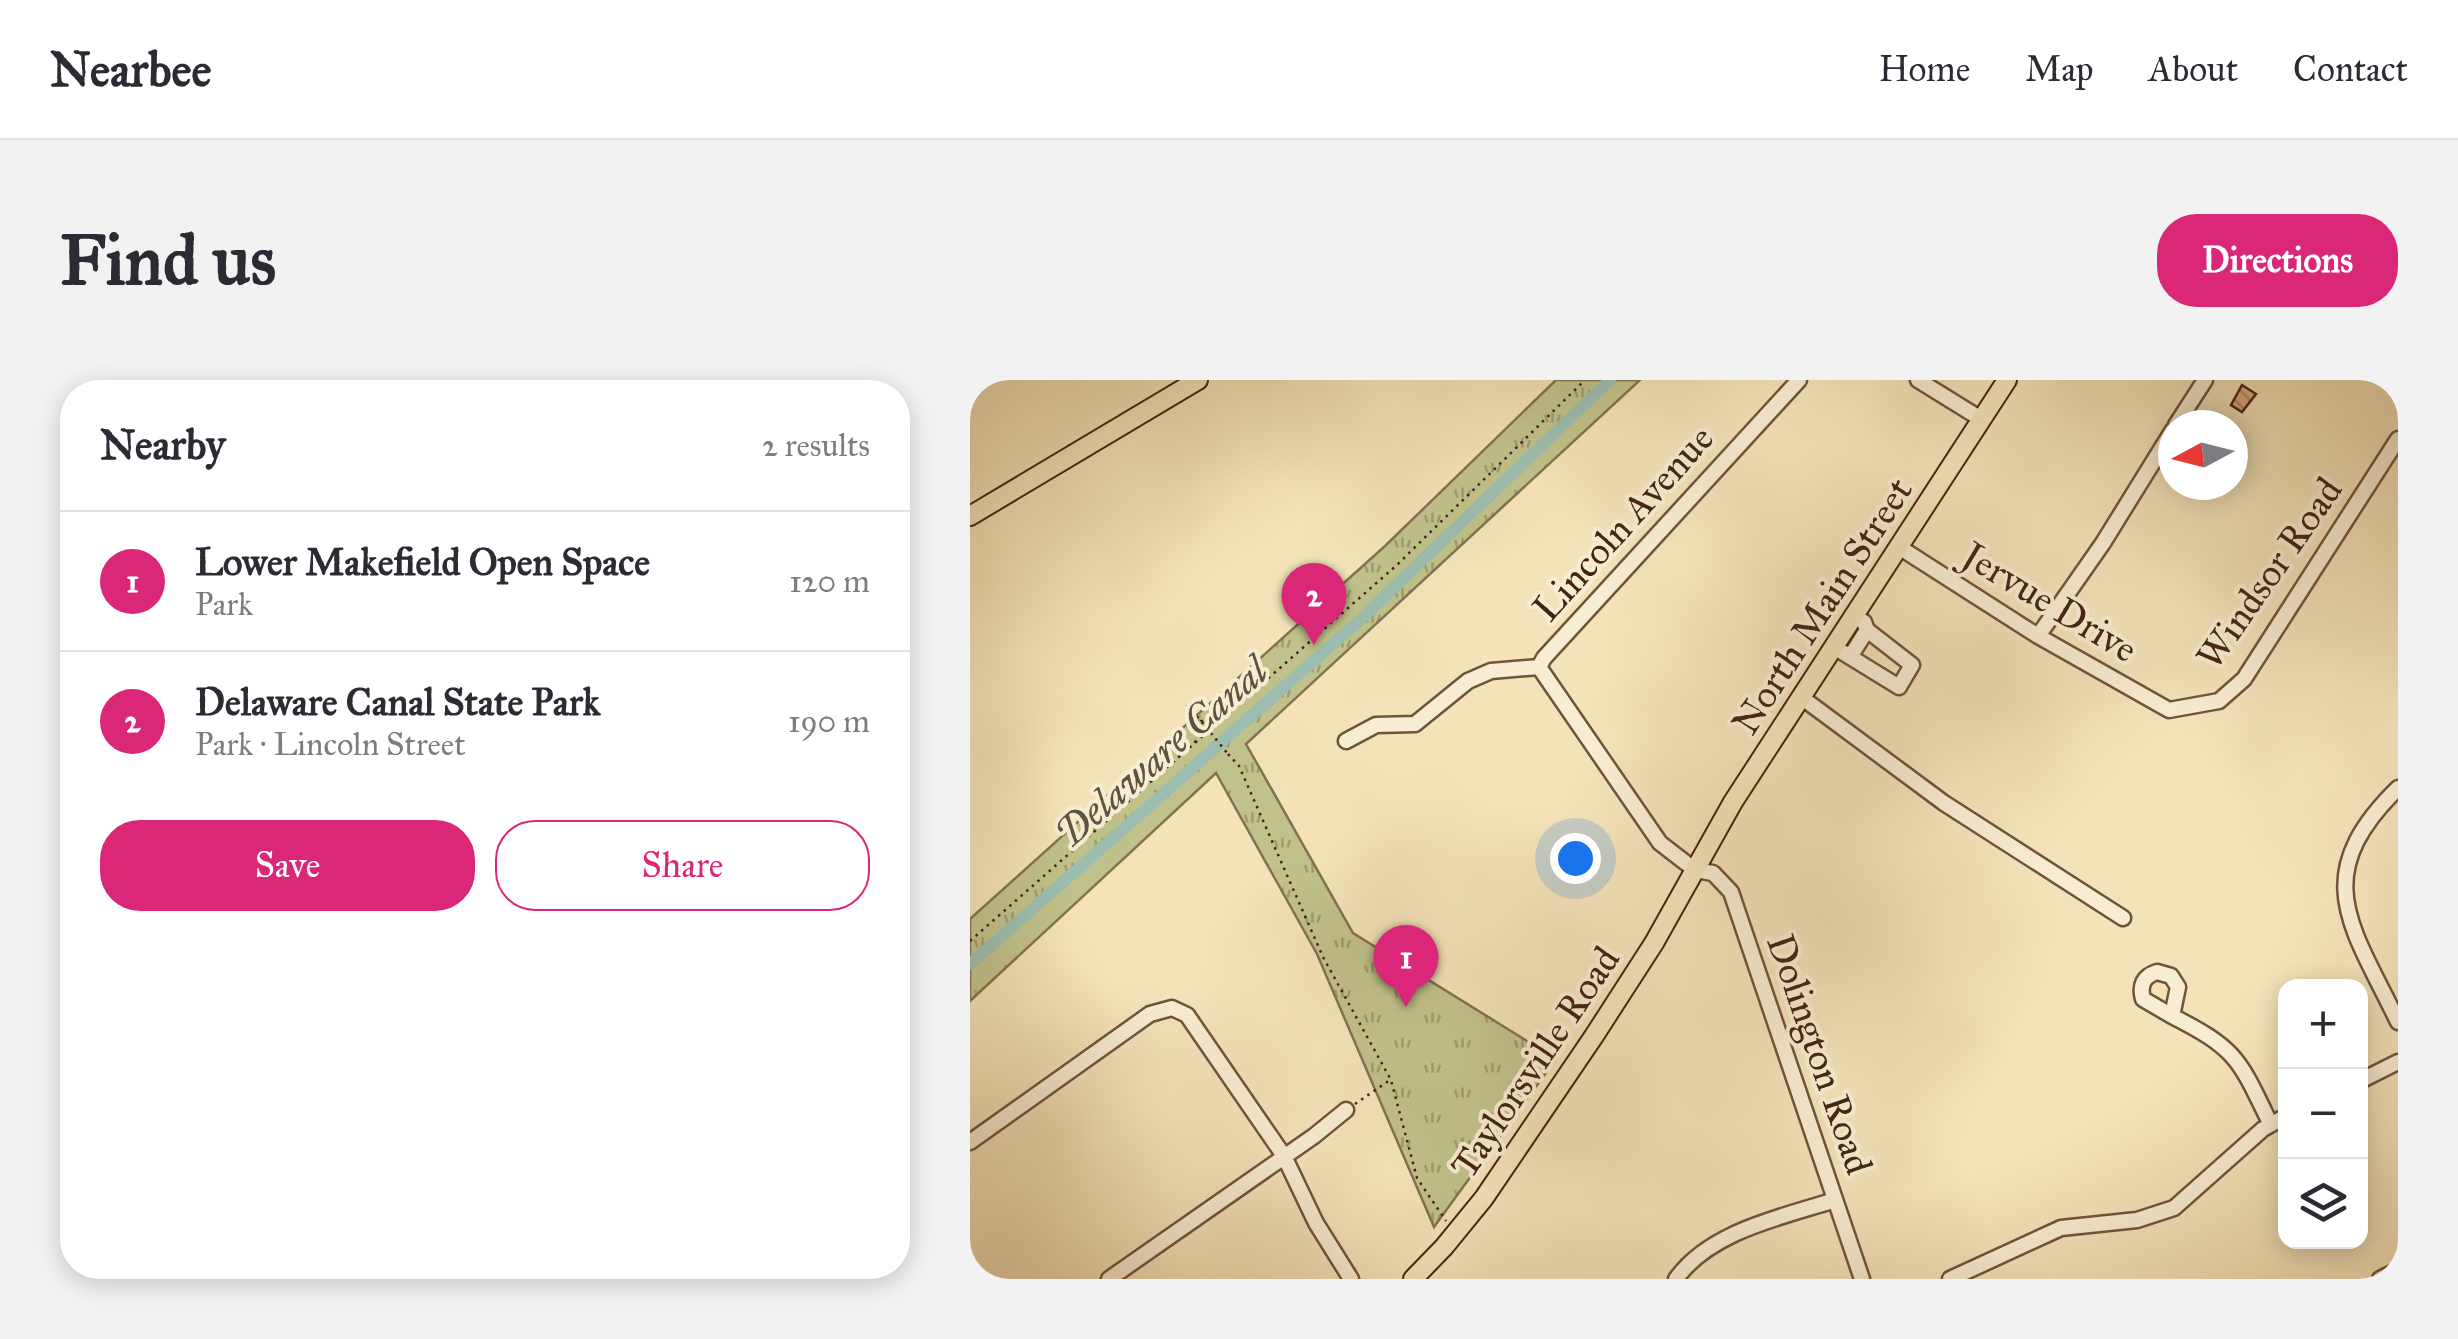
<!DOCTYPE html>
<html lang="en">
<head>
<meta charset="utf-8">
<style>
	:root { --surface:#fff; --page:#f2f2f3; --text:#2b2b33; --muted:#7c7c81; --line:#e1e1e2; --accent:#db2777 }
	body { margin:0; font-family:"IM FELL Great Primer",serif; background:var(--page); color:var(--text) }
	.controls { position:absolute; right:30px; bottom:30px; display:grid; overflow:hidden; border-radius:20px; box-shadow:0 5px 25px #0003 }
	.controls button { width:90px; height:90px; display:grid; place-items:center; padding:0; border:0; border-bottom:2px solid var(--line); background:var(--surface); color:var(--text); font:50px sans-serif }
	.compass { position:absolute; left:1188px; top:30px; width:90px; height:90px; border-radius:50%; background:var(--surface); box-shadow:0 5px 25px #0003; rotate:263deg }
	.you { position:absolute; left:605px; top:478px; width:35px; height:35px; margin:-25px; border:8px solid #fff; border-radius:50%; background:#1a73e8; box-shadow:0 0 0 15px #1a73e833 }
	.badge { display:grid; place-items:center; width:65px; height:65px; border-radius:50%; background:var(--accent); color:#fff; font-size:32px; font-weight:700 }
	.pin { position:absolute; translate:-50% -82px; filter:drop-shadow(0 2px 5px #0008) }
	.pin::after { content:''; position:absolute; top:52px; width:35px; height:30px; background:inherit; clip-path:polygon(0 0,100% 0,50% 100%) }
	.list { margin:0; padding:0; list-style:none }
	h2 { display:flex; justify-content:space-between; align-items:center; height:130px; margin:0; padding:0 40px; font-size:42px }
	h2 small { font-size:32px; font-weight:400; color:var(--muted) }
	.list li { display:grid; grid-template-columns:65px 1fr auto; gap:30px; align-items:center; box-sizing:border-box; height:140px; padding:0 40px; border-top:2px solid var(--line) }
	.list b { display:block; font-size:38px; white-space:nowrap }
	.list p { margin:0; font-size:32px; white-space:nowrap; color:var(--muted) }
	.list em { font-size:32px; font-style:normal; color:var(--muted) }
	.actions { display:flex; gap:20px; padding:30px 40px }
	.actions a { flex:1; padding:22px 0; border:2px solid var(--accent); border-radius:40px; text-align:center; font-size:35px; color:var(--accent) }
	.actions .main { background:var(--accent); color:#fff }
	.icon { flex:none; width:55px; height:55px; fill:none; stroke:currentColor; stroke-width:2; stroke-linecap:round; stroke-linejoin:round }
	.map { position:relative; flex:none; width:1428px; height:899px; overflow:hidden; border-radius:40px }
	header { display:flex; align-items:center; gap:60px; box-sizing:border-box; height:140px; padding:0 50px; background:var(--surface); border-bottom:2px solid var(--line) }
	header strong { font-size:48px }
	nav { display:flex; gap:55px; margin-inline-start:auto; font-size:35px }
	.intro { display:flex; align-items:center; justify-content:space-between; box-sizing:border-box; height:240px; padding:0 60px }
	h1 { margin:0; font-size:70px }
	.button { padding:25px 45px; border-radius:40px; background:var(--accent); color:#fff; font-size:35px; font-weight:700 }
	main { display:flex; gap:60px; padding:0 60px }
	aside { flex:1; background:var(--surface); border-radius:40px; box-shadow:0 5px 25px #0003 }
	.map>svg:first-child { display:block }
	.park { fill:url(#park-tufts); stroke:#82734e; stroke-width:2.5 }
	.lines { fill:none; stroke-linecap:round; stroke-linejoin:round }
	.canal { stroke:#9cbeb0; stroke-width:12 }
	.building { fill:url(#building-back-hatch); stroke:#432412; stroke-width:2.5 }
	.minor-casing { stroke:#6f543c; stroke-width:19 }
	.major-casing { stroke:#432412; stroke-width:22 }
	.path { stroke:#432412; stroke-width:2.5; stroke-dasharray:2.5 5; stroke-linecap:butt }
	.minor { stroke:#f8edd2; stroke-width:14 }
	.major { stroke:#f4e3b9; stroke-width:18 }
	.path-bridge { stroke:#432412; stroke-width:2.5; stroke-dasharray:2.5 5; stroke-linecap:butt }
	.labels { text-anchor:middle; stroke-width:8; stroke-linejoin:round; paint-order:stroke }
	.street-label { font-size:38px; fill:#432412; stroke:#f8edd2 }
	.water-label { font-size:40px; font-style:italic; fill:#5e5241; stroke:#f8edd2 }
</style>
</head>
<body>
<header>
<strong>Nearbee</strong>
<nav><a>Home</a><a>Map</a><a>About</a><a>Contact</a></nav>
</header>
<div class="intro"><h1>Find us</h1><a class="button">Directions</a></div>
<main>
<aside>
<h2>Nearby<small>2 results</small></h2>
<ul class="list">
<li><span class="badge">1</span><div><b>Lower Makefield Open Space</b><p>Park</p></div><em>120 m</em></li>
<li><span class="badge">2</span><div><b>Delaware Canal State Park</b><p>Park · Lincoln Street</p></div><em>190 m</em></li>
</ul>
<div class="actions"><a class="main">Save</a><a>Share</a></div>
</aside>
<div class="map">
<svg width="1428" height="899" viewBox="0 0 1428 899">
	<defs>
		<pattern id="park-tufts" width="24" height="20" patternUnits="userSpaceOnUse" patternTransform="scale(2.5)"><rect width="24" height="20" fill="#c1c28b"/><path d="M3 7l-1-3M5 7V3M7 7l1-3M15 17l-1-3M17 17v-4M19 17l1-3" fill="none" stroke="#9e9d70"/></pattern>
		<pattern id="building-back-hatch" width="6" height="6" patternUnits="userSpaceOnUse" patternTransform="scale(2.5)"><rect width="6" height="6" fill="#d9a87d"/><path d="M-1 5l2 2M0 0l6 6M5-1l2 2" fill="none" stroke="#b28965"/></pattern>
	</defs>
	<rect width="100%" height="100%" fill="#f4e3b9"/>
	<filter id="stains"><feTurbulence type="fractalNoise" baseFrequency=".002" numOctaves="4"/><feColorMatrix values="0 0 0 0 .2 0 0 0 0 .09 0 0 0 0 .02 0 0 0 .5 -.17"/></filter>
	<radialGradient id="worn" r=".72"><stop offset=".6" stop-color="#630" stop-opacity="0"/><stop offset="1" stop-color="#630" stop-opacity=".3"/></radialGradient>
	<!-- park -->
	<path class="park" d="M 586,0 L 670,0 L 276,364 L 383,553 L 586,679 L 464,847 L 347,574 L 246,393 L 0,621 L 0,539 L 415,166 Z"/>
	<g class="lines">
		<!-- canal -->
		<path class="canal" d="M 0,584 L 391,239 L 640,0"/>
	</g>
	<!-- building -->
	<path class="building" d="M 1272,5 L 1286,14 L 1272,32 L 1261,25 Z"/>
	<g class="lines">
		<!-- minor casing -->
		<g class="minor-casing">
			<path id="minor" d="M 948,0 L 1011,39
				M 1206,45 L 1235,0
				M 929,167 L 1068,256 L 1199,330 L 1249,321 L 1274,299 L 1428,59
				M 1068,256 L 1133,163 L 1203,50
				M 864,267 L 929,307 L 942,285 L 897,250 L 894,242 L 884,236
				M 880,277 L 897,250
				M 569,287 L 690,463 L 725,490 L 743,493 L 761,512 L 892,899
				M 569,287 L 574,278 L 829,0
				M 831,317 L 974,423 L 1153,538
				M 376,361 L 406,345 L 445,344 L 498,301 L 521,291 L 569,287
				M 1428,408 C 1337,497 1382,546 1428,642
				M 1187,592 L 1201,596 L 1208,607 L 1202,636 L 1173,619 C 1169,605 1174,596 1187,592 Z
				M 1202,636 C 1267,669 1269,679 1300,743
				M 1390,701 L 1428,682
				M 0,762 L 180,634 L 202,628 L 217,635 L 314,776 L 346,843 L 381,899
				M 139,899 L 344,756 L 376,730
				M 706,899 C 740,851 812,837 865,820
				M 980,899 L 1091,848 L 1167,840 L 1204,828 L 1293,749 L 1316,736
				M 1410,899 L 1428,890"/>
		</g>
		<!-- major casing -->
		<g class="major-casing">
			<path id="major" d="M 0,136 L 228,0
				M 443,899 L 474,867 L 514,818 L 624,656 L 684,563 L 763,422 L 1037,0"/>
		</g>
		<!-- path -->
		<path class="path" d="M 217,325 L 236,347
			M 225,363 L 231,341 L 250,340
			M 258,374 L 269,386 L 353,577 L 421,700 L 447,798 L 476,841
			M 0,561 L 428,184 L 615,0
			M 385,724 L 420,700"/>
		<!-- minor -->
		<use href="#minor" class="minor"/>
		<!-- major -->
		<use href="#major" class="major"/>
		<!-- path-bridge -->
		<path class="path-bridge" d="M 236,347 L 258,374"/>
	</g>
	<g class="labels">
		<!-- street labels -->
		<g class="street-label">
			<text transform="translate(653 143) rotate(-48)" y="13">Lincoln Avenue</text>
			<text transform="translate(1299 193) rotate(-55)" y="13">Windsor Road</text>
			<text transform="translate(1080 222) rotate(31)" y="13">Jervue Drive</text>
			<text transform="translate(852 226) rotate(-57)" y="13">North Main Street</text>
			<text transform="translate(850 674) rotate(71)" y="13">Dolington Road</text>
			<text transform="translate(565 682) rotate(-56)" y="13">Taylorsville Road</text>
		</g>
		<!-- water labels -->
		<g class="water-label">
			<text transform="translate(191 372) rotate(-41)" y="14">Delaware Canal</text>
		</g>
	</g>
	<rect width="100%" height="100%" filter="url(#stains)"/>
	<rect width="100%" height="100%" fill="url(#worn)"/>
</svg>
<div class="controls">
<button>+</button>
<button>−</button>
<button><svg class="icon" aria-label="layers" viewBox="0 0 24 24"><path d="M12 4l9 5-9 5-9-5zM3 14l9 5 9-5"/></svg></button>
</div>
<svg class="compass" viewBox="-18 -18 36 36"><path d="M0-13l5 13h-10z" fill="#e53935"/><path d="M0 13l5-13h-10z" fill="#7c7c81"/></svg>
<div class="you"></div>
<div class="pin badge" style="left:436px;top:627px">1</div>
<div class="pin badge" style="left:344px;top:265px">2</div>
</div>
</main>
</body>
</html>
